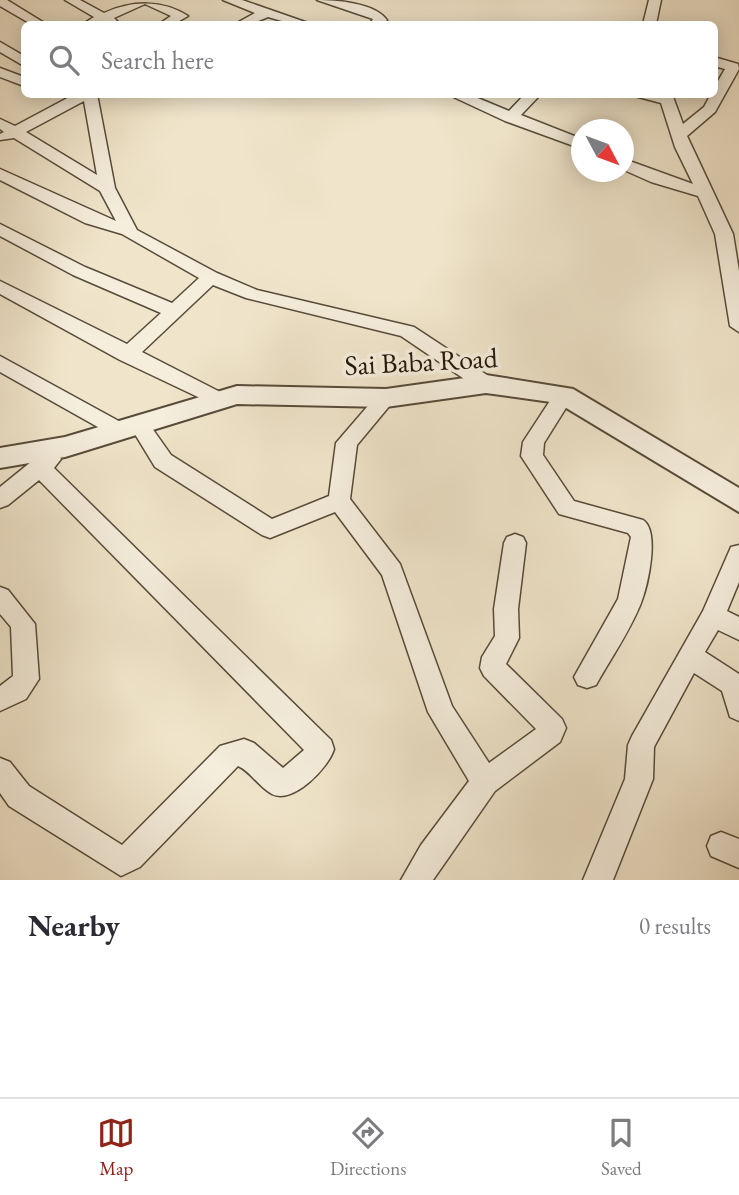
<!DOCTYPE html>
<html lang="en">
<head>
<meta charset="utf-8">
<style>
	:root { --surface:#fff; --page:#f7f7f7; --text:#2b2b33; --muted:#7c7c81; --line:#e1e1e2; --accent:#8f2418 }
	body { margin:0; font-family:"EB Garamond",serif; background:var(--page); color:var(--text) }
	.compass { position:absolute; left:571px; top:119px; width:63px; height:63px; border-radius:50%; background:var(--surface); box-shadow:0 4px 18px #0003; rotate:131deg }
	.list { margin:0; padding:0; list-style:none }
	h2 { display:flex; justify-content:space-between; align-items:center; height:91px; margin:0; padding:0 28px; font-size:30px }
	h2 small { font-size:23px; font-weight:400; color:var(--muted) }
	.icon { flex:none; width:38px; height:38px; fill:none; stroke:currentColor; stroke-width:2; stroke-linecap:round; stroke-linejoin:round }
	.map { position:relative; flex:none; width:739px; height:880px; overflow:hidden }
	.search { position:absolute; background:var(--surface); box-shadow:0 4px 18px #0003; left:21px; right:21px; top:21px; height:77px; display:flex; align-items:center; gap:18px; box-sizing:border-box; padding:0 24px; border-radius:10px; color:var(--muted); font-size:26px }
	.sheet { height:217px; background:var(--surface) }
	nav { display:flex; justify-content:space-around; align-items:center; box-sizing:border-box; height:98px; border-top:2px solid var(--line); background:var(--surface); font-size:19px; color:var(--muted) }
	nav a { display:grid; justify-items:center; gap:4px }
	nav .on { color:var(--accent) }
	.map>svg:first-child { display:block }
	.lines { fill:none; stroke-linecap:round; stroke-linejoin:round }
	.minor-casing { stroke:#574b39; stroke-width:3 }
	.tertiary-casing { stroke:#574b39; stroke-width:4 }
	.minor { fill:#f5eedd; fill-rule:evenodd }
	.tertiary { fill:#f5eedd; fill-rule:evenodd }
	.labels { text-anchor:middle; stroke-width:7; stroke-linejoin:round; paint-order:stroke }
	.street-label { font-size:28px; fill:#241808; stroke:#f5eedd }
</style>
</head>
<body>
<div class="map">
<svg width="739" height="880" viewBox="0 0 739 880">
	<rect width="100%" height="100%" fill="#f0e5cb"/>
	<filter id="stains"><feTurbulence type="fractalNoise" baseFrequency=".00286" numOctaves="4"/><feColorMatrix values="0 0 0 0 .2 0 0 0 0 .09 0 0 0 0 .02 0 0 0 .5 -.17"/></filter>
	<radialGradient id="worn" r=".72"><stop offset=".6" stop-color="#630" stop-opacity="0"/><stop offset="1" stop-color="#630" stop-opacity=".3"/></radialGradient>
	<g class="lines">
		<!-- minor casing -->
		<g class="minor-casing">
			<path id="minor" d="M 0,0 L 7,0 L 46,24 L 31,24 L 0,6 Z
				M 65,0 L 80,0 L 104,13 C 133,0 163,0 188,16 L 174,24 L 159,24 L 171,16 L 145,4 L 114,18 L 118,22 L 117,24 L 83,24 L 94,17 Z
				M 223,0 L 242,0 L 311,24 L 292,24 L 268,17 L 251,24 L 235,24 L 255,13 Z
				M 317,0 C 337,0 375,3 387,20 L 383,24 L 370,24 L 373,19 Z
				M 649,0 L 661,0 L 656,24 L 643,24 Z
				M 0,42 L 24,56 L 24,66 L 0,52 Z
				M 714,57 L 738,64 L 739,69 L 715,112 L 687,136 L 733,234 L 739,271 L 739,332 L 730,326 L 715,234 L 698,196 L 651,182 L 624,170 L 624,159 L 693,184 L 675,147 L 661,103 L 627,94 L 672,94 L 683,124 L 704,107 L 711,94 L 714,94 L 714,88 L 725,69 L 714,66 Z
				M 0,68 L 24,77 L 24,86 L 0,77 Z
				M 75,94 L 97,94 L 115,188 L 137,230 L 217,273 L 257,290 L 414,327 L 493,379 L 496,384 L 493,389 L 479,389 L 401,336 L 246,298 L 213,285 L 142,352 L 226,395 L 229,400 L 219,407 L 120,360 L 0,294 L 0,281 L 127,344 L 161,313 L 73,275 L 0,236 L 0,224 L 85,267 L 172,303 L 199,278 L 122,234 L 85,223 L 0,180 L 0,169 L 116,221 L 100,191 L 14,138 L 0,140 L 0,134 L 4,132 L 0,129 L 0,119 L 15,126 ZM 84,101 L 97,175 L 26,132 Z
				M 447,94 L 468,94 L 509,111 L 525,94 L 541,94 L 521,115 L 582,139 L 582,149 L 505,121 Z
				M 0,356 L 126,425 L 129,430 L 126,435 L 112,435 L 0,372 Z
				M 564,388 L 574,395 L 544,443 L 543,455 L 574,501 L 643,520 C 660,531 648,585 641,603 C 630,631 611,658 596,685 L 587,688 L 578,685 L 574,677 L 618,599 L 631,537 L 628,533 L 559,514 L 521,456 L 523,442 L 557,390 Z
				M 386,391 L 396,398 L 357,445 L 350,499 L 400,564 L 452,706 L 489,763 L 536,729 L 484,676 L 480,668 L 482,657 L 495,636 L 494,609 L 504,543 L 507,537 L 515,534 L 523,537 L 526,543 L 518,609 L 519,638 L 506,664 L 562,719 L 566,728 L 560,742 L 495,791 L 433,880 L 401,880 L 421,845 L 469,781 L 428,712 L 382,575 L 335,512 L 270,538 L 262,535 L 155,467 L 130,426 L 133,421 L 147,421 L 171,455 L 272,519 L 329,496 L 336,443 L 379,393 Z
				M 50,451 L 58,453 L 61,459 L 54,468 L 331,740 L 334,749 C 329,767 293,805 272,794 C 259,787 250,771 238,766 L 140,867 L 121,876 L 9,806 L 0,793 L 0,758 L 10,762 L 29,786 L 122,845 L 220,746 L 244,739 L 254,743 L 283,768 L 304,750 L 39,480 L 8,505 L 0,508 L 0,487 L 42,453 Z
				M 739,545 L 739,582 L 727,611 L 739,617 L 739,640 L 718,630 L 705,652 L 739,674 L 739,721 L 730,717 L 722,691 L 694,673 L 654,747 L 653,779 L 613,880 L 583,880 L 625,779 L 628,745 L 632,736 L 703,611 L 731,547 Z
				M 0,587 L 8,590 L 35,624 L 39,679 L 26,699 L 0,711 L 0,686 L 13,676 L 11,627 L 0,614 Z
				M 721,832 L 739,839 L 739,868 L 711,856 L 707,846 L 711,836 Z"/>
		</g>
		<!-- tertiary casing -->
		<g class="tertiary-casing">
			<path id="tertiary" d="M 486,375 L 573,389 L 739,488 L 739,512 L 558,403 L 486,393 L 386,407 L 237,404 L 65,457 L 0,468 L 0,448 L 65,437 L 237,386 L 386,389 Z"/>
		</g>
		<!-- minor -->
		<use href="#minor" class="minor"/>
		<!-- tertiary -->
		<use href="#tertiary" class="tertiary"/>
	</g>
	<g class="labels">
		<!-- street labels -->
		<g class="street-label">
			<text transform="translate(421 361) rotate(-3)" y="10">Sai Baba Road</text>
		</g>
	</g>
	<rect width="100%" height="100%" filter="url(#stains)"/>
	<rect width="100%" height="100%" fill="url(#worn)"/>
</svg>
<svg class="compass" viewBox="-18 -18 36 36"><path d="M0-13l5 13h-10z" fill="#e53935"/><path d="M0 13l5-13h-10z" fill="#7c7c81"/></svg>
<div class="search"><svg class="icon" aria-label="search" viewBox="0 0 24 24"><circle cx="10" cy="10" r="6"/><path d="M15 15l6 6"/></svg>Search here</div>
</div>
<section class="sheet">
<h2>Nearby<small>0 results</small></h2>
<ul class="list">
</ul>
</section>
<nav>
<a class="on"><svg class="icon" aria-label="map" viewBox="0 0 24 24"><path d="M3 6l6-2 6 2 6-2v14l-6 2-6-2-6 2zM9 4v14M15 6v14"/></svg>Map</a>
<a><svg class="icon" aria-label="directions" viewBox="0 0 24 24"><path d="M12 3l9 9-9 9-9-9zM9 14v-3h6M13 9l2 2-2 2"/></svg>Directions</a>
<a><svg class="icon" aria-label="saved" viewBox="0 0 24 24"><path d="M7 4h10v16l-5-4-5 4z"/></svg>Saved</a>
</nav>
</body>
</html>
